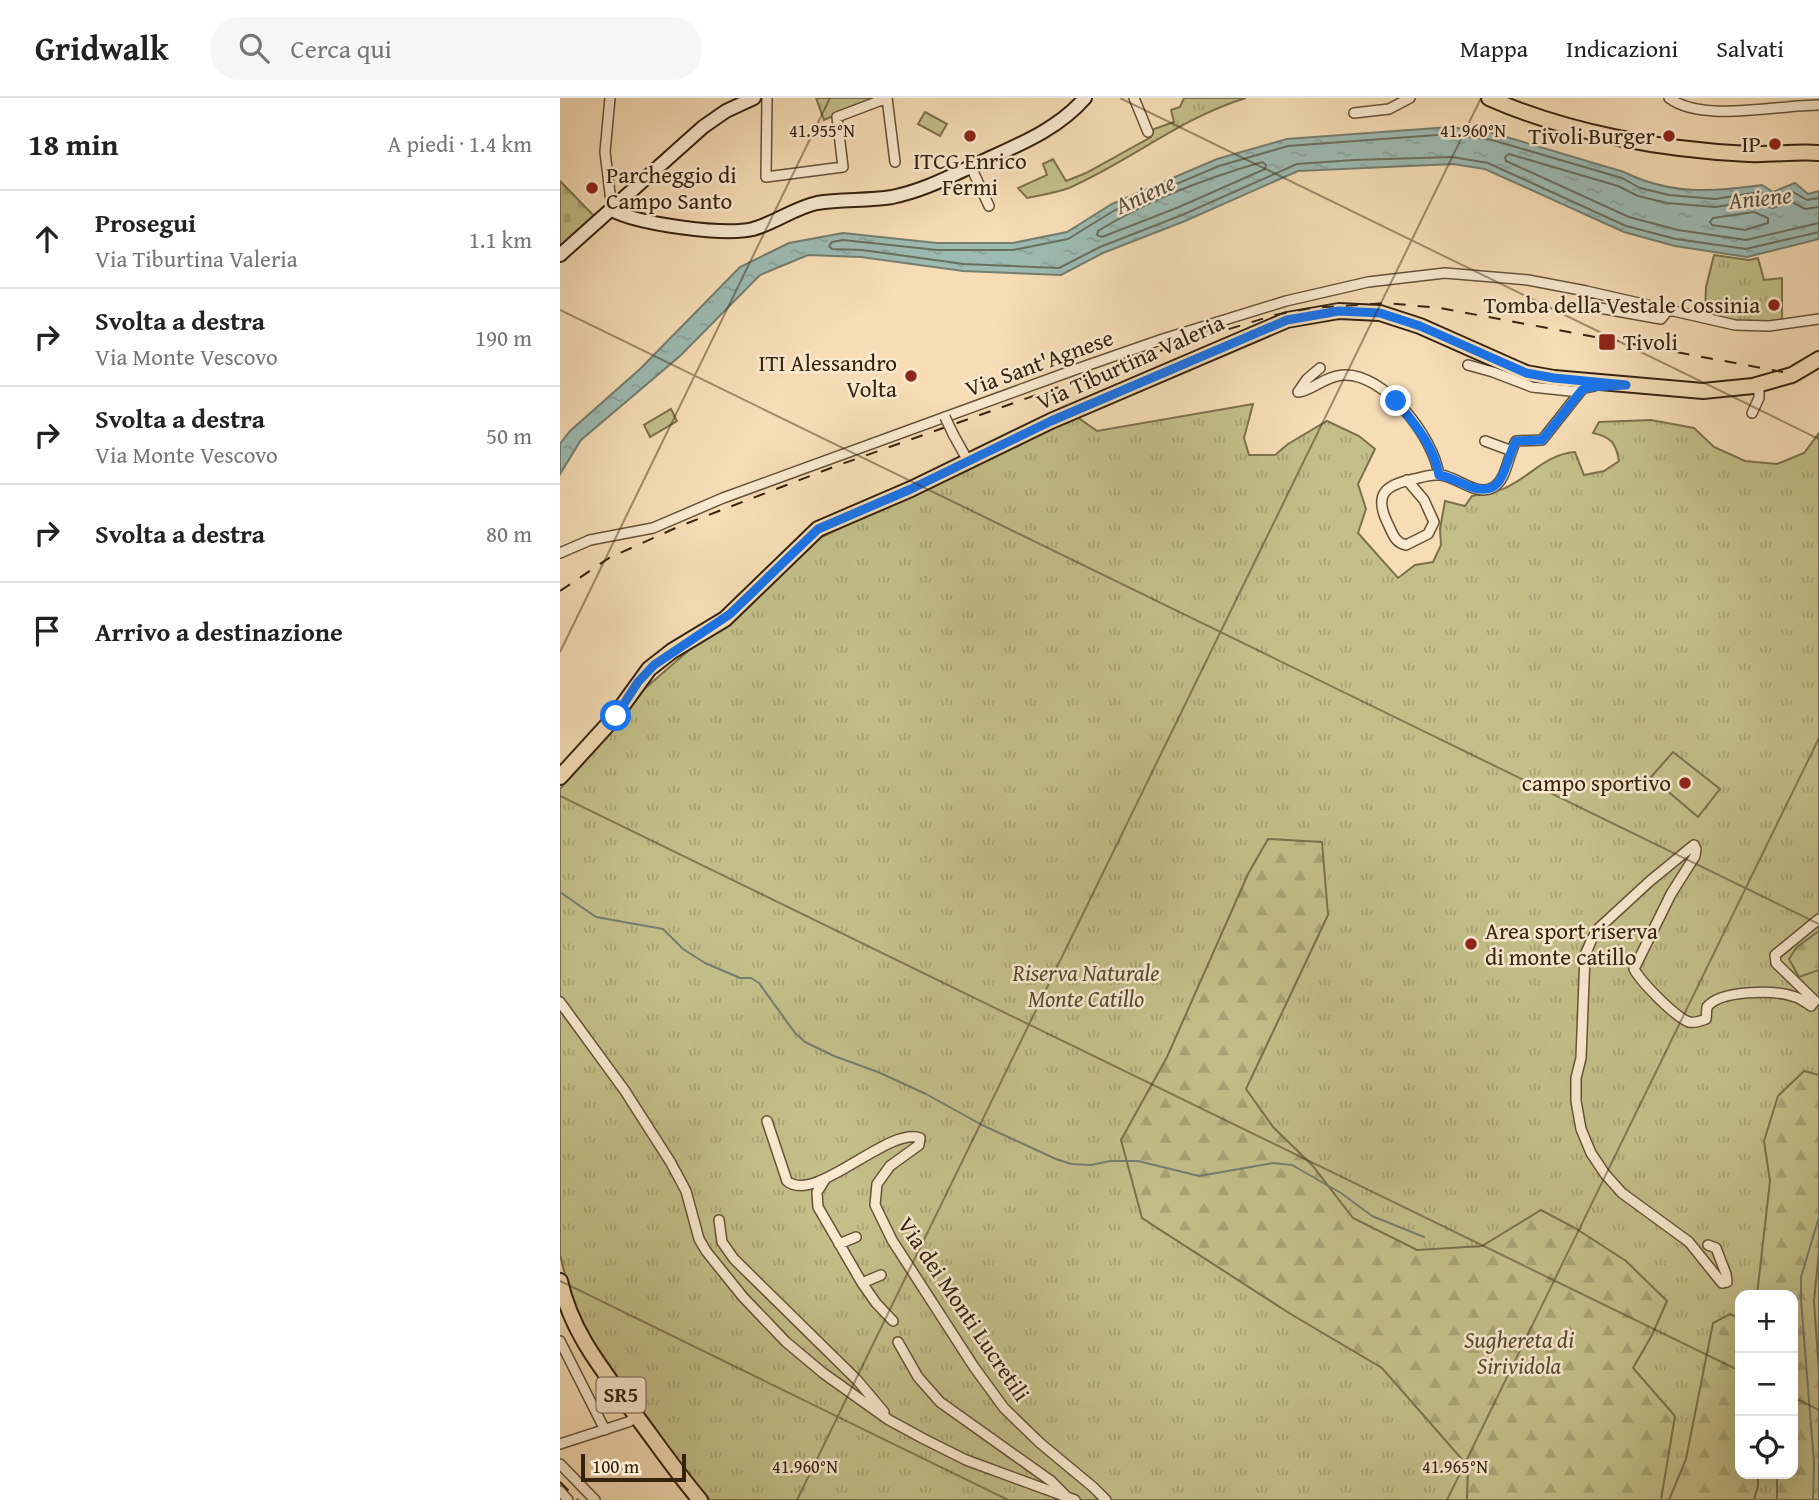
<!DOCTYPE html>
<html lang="it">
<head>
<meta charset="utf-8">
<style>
	:root { --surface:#fff; --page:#f6f6f6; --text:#222; --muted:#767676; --line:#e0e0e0 }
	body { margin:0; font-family:"Gentium Book Plus",serif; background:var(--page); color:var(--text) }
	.controls { position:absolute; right:21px; bottom:21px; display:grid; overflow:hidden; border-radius:14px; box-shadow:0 7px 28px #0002 }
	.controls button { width:63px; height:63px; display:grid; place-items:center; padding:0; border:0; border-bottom:2px solid var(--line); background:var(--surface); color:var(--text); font:35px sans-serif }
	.scale { position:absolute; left:21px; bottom:18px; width:105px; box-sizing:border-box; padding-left:7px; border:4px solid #36230f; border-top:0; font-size:19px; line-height:24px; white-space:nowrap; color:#36230f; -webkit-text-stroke:5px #f9e9cf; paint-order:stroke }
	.stop { position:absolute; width:21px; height:21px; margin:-16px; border:5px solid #1a73e8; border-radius:50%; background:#fff }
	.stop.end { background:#1a73e8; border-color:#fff; box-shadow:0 2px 7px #0008 }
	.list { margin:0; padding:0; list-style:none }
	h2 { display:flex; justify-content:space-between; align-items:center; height:91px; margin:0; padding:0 28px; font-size:30px }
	h2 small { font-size:23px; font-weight:400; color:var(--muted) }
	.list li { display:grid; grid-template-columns:46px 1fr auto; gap:21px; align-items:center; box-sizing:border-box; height:98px; padding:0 28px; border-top:2px solid var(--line) }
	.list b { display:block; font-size:26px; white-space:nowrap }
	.list p { margin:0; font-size:23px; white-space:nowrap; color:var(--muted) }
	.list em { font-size:23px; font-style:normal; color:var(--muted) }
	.icon { flex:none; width:38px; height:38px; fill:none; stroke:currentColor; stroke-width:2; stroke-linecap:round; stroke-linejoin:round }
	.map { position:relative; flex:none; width:1259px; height:1402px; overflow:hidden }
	header { display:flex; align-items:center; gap:42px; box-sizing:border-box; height:98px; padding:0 35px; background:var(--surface); border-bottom:2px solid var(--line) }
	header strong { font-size:33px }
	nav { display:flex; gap:38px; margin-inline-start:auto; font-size:24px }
	.search { width:490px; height:63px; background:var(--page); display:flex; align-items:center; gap:18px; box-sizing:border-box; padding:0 24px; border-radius:28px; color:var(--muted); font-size:26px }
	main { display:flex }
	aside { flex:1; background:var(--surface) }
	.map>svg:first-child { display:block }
	.grass { fill:url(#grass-tufts); stroke:#7c714c; stroke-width:2; fill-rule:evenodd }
	.forest { fill:url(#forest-firs); stroke:#7c714c; stroke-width:2 }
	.cemetery { fill:url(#cemetery-stones); stroke:#7c714c; stroke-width:2 }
	.pitch { fill:#c3bf89; stroke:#7c714c; stroke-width:2 }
	.water { fill:url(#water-ripples); stroke:#747e71; stroke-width:2 }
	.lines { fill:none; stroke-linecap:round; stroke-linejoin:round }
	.shore { stroke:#6a6f61; stroke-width:2 }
	.stream { stroke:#747e71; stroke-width:2 }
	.minor-casing { stroke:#665238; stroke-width:12 }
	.secondary-casing { stroke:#36230f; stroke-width:16 }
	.primary-casing { stroke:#36230f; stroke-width:18 }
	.minor { stroke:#f9e9cf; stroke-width:9 }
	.secondary { stroke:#f9e9cf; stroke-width:12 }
	.primary { stroke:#f6ddb5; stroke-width:14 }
	.rail { stroke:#36230f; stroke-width:2; stroke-dasharray:12 12; stroke-linecap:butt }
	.minor-bridge-casing { stroke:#665238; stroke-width:12; stroke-linecap:butt }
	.minor-bridge { stroke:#f9e9cf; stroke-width:9 }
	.route { stroke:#1a73e8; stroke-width:9 }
	.ticks { fill:none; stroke:#36230f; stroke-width:2; stroke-opacity:0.45 }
	.poi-dot { fill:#8f2418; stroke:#f9e9cf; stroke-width:2.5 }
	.labels { text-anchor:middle; stroke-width:5; stroke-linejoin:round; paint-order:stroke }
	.shield { fill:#f9e9cf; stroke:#705e49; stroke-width:2 }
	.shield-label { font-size:21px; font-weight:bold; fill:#36230f }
	.poi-label { font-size:23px; fill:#36230f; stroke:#f9e9cf; text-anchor:end }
	.street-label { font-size:23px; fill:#36230f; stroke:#f9e9cf }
	.park-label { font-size:23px; font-style:italic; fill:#594a2e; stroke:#f9e9cf }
	.water-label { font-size:24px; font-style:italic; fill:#555140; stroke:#f9e9cf }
	.ticks-label { font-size:18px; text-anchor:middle; fill:#36230f; stroke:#f9e9cf; stroke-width:5; stroke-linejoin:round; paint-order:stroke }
</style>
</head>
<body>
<header>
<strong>Gridwalk</strong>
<div class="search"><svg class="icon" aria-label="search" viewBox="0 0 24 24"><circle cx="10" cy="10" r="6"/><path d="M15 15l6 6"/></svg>Cerca qui</div>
<nav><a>Mappa</a><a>Indicazioni</a><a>Salvati</a></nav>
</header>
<main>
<aside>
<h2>18 min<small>A piedi · 1.4 km</small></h2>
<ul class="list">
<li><svg class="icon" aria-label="ahead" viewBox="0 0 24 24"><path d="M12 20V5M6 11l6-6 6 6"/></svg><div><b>Prosegui</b><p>Via Tiburtina Valeria</p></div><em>1.1 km</em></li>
<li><svg class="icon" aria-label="right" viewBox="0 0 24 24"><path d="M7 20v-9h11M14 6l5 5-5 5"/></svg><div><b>Svolta a destra</b><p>Via Monte Vescovo</p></div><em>190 m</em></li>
<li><svg class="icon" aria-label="right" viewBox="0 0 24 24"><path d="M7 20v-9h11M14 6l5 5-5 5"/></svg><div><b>Svolta a destra</b><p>Via Monte Vescovo</p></div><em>50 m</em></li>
<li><svg class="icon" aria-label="right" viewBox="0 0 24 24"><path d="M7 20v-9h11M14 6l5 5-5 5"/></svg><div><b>Svolta a destra</b></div><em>80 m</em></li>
<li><svg class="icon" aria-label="arrive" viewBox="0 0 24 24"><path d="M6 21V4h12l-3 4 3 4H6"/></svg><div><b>Arrivo a destinazione</b></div></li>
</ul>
</aside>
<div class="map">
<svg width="1259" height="1402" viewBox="0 0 1259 1402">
	<defs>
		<pattern id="grass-tufts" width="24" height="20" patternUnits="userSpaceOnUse" patternTransform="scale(1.75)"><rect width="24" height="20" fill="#c3bf89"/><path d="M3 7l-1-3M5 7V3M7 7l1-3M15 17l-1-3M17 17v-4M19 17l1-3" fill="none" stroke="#a8a475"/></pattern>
		<pattern id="forest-firs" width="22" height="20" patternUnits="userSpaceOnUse" patternTransform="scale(1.75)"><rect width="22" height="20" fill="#c3bf89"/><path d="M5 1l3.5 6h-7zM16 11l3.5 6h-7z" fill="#a8a475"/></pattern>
		<pattern id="cemetery-stones" width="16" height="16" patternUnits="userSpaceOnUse" patternTransform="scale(1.75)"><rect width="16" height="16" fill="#c3bf89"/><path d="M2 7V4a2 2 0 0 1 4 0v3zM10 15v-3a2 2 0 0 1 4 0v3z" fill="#a8a475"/></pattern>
		<pattern id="water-ripples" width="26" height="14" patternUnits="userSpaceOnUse" patternTransform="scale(1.75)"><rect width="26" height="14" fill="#9dbbb3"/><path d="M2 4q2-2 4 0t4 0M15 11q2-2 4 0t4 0" fill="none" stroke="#88a099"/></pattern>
	</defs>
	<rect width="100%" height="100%" fill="#f6ddb5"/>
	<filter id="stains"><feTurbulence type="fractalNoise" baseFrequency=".00286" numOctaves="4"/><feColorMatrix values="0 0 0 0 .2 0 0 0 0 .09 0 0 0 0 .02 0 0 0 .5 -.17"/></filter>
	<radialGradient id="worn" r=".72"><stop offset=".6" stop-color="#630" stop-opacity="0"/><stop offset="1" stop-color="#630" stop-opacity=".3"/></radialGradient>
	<!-- grass -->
	<path class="grass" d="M 256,0 L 314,0 L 264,22 Z
		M 624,0 L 686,0 C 622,19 569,64 509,90 C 496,95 480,97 467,100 L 458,90 L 487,77 L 483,66 L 493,61 L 506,83 L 526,75 L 591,39 L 594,31 L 614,24 L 611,12 L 620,9 Z
		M 1154,157 L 1189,162 L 1198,160 L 1204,182 L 1222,180 L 1222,222 C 1194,225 1172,224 1145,215 L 1146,189 Z
		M 693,306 L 684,340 L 689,357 L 715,357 L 728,346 L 767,323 L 799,338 L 815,351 L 798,386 L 806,411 L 798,435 L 838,480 L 855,467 L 873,464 L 881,447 L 880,431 L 885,403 L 905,408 L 912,398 C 922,396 936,395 945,390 C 970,379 986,356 1015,354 L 1024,377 L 1044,373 L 1059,363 C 1056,345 1051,339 1033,335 L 1039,324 L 1091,322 L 1134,330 L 1154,349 L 1185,363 L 1217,366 L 1244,355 L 1259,335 L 1259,1402 L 150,1402 L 114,1360 L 16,1219 L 0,1157 L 0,691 L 82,593 L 257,441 L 517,319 L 537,333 ZM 1180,1197 L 1233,1197 L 1233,1376 L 1180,1376 Z"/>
	<!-- forest -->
	<path class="forest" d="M 708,741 L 762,744 L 768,817 L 686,991 L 713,1029 L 752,1067 L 793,1120 L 857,1152 L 922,1148 L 981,1112 L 1015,1130 L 1066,1163 L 1107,1203 L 1092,1237 L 1073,1270 L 1115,1318 L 1101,1402 L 907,1402 L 908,1368 L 822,1270 L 729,1215 L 582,1120 L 561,1042 L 607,959 L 688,776 Z
		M 1259,833 L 1259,872 L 1239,879 L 1229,861 L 1237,849 Z
		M 1244,973 L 1259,977 L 1259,1153 L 1254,1203 L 1259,1275 L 1259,1402 L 1217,1402 L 1217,1376 L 1233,1376 L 1233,1197 L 1197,1197 L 1210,1083 L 1204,1043 L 1218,998 Z
		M 1170,1216 L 1180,1221 L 1180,1376 L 1198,1376 L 1198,1388 L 1194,1402 L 1109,1402 L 1126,1361 L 1153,1225 Z"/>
	<!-- cemetery -->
	<path class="cemetery" d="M 0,83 L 34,118 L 0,148 Z"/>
	<!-- pitch -->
	<path class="pitch" d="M 365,14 L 387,26 L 380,38 L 358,26 Z
		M 111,311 L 117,323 L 90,339 L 84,327 Z
		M 1113,654 L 1160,691 L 1138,719 L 1091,679 Z"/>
	<!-- water -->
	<path class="water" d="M 890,29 L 933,35 L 1064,74 C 1110,97 1153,94 1202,87 L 1213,94 L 1235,85 L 1248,96 L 1259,93 L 1259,141 L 1187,159 L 1115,148 L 1064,134 L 925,71 L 893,66 L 738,73 L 625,123 L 543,155 L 501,177 L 403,173 L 301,159 L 248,157 L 200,177 L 120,258 L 21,342 L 0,376 L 0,346 L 10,333 L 80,271 L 180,169 L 229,145 L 283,135 L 377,145 L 453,145 L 507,134 L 552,106 L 657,61 L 727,41 Z"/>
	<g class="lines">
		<!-- shore -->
		<path class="shore" d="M 702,64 L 706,67 L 705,71 L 619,109 L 542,139 L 537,137 L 538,133 C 586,103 647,80 702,64 Z
			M 1259,100 L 1247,102 L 1233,94 L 1213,101 L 1199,94 L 1155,101 L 1109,97 L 1080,90 L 1062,80 L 932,42 L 890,36 L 728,48 L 659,68 L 555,112 L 508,141 L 453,152 L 377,152 L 283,142 L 272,144 L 269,148 L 272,151 L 302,152 L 404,166 L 499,170 L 540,149 L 622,117 L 737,66 L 794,62 L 892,59 L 928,65 L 1066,128 L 1116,141 L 1186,151 L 1259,134
			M 1259,109 L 1245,111 L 1232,104 L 1212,110 L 1197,103 L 1155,109 L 1107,105 L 1078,98 L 1058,88 L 949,56 L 945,59 L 946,63 L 1069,119 L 1118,132 L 1186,142 L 1259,125
			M 1194,114 L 1208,120 L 1208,125 L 1185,132 L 1152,127 L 1150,124 L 1153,120 Z"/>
		<!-- stream -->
		<path class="stream" d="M 0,794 L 36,819 L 103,831 L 123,851 L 145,865 L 180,880 L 191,880 L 199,885 L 235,935 L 245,944 L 274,958 L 318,974 L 366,996 L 422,1027 L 496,1061 L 511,1066 L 531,1067 L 550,1063 L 578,1063 L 639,1078 L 713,1065 L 732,1067 L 781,1095 L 812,1118 L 864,1139
			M 1253,1402 L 1254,1365 L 1241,1202 L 1241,1179 L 1259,1119"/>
		<!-- minor casing -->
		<g class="minor-casing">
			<path id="minor" d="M 50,0 L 45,54 L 52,112
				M 207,0 L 206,79 L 283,69 L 277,19 L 327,0 L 335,64
				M 574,0 L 588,34
				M 1109,0 C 1142,25 1217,7 1259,7
				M 794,15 L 829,11 L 850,0
				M 411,69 L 429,108
				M 1109,211 L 1101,221 L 1023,207 L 1026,193 L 1175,227 L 1209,228 L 1259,221
				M 908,267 L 933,274 L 972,289 L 1020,294
				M 760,270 L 747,281 L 738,294 C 750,294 765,278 783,277 C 824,274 874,340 879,377
				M 1192,315 L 1199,300 L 1199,287
				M 393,336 L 408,363
				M 925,343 L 952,353
				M 847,382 L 864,402 L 874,424 L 868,436 L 846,447 C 836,445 833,437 829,428 C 813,397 824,387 854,381 C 863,379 873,376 881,377 C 897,379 916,398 932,390 C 947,383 948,356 956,343 L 982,342 L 1020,294 L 1024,290 L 1034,288
				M 0,455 L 30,442 L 93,430 L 163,400 L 514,272 L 603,241 L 726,203 L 808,184 L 885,175 L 968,182 L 1026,193
				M 0,904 L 65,993 L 111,1065 L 126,1093 L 139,1141 L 146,1153 L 183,1199 L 226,1244 L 263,1275 L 329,1322 L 364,1341 L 406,1362 L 515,1402
				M 207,1023 L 227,1083 C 255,1107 328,1028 360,1040 L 359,1047 L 330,1068 L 317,1086 L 315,1107 L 332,1142 L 414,1269 L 444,1310 L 480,1345 L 533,1389 L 546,1402
				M 266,1080 L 257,1094 L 258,1109 L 302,1185 L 316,1205 L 333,1223
				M 159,1122 L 162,1144 L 174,1161 L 297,1282 L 324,1314
				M 279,1146 L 296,1139
				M 1148,1147 L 1156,1150 L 1166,1176 L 1167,1184 L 1162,1185 L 1129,1144 L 1062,1095 L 1045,1076 L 1031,1055 L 1021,1031 L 1016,1003 L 1016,980 L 1021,960 L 1025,857 L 1032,841 L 1039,830 L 1090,783 L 1134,747 L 1136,751 L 1135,758 L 1111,796 L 1074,871 C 1081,884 1115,919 1129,924 C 1134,925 1141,923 1146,921 L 1147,909 C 1160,892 1213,892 1232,898 C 1239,899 1245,904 1251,908 L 1255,903 L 1216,865 L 1215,857 L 1259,821
				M 302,1185 L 321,1177
				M 0,1243 L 45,1332
				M 338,1244 L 358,1279 L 380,1304 L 491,1383 L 505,1397
				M 0,1346 L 68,1324 L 77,1319
				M 0,1366 L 35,1402
				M 0,1393 L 8,1402"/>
		</g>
		<!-- secondary casing -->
		<g class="secondary-casing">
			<path id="secondary" d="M 52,112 C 78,126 164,138 193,131 C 215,125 234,110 257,105 C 282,101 307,103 332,99 C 366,92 390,78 421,64 C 458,47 497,32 525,0
				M 0,157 L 143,29 L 166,13 L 194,0"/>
		</g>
		<!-- primary casing -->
		<g class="primary-casing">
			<path id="primary" d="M 929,0 C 1008,35 1103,52 1189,56 C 1213,57 1236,53 1259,55
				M 0,679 L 52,622 L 89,571 L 112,553 L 165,521 L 258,431 L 351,391 L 491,323 L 727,222 L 779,213 L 820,215 L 860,228 L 966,275 L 994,280 L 1143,293 L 1193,288 L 1232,277 L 1259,261
				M 0,1183 C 12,1236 43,1272 74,1315 C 96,1344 116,1374 140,1402"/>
		</g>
		<!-- minor -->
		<use href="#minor" class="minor"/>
		<!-- secondary -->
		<use href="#secondary" class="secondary"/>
		<!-- primary -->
		<use href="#primary" class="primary"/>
		<!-- rail -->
		<path class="rail" d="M 0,493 L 49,460 L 120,428 L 276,368 L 620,246 L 715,217 L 752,210 L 827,205 L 880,210 L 1223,274
			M 0,1384 L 18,1402"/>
		<!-- minor-bridge casing -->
		<g class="minor-bridge-casing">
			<path id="minor-bridge" d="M 385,319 L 393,336"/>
		</g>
		<!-- minor-bridge -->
		<use href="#minor-bridge" class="minor-bridge"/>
	</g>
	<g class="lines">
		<!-- route -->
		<path class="route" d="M 56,618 L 78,584 L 94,567 L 170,516 L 258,431 L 351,391 L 491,323 L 727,222 L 779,213 L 820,215 L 860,228 L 966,275 L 994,280 L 1066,287 L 1030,289 L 1022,292 L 982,342 L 956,343 C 944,364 946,401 911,389 C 900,385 890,379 879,377 C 874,348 854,325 836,303"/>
	</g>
	<!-- ticks -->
	<path class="ticks" d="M 560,0 L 1259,341M 0,212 L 1259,826M 0,554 L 270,0M 0,698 L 1180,1273M 0,1183 L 448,1402M 1233,1299 L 1259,1312M 237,1402 L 921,0M 887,1402 L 1259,640"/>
	<!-- markers -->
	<g class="poi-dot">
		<circle cx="410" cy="38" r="7"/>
		<circle cx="1109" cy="38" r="7"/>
		<circle cx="1215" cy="46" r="7"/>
		<circle cx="32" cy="90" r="7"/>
		<circle cx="1214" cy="207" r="7"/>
		<rect x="1038" y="235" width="18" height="18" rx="3.5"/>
		<circle cx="351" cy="278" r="7"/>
		<circle cx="1125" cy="685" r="7"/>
		<circle cx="911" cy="846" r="7"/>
	</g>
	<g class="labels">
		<!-- shield labels -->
		<rect class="shield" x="36.5" y="1279.5" width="49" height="35" rx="5"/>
		<g class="shield-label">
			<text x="61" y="1304">SR5</text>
		</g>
		<!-- poi labels -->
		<g class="poi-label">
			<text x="1095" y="46">Tivoli Burger</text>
			<text x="1201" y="54">IP</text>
			<text x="410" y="71" text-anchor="middle">ITCG Enrico<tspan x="410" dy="26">Fermi</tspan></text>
			<text x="46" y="85" text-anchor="start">Parcheggio di<tspan x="46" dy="26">Campo Santo</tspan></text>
			<text x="1200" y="215">Tomba della Vestale Cossinia</text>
			<text x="1063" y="252" text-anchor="start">Tivoli</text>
			<text x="337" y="273">ITI Alessandro<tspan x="337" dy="26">Volta</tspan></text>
			<text x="1111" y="693">campo sportivo</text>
			<text x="925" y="841" text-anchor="start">Area sport riserva<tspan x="925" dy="26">di monte catillo</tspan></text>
		</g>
		<!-- street labels -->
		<g class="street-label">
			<text transform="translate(570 264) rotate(-24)" y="8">Via Tiburtina Valeria</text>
			<text transform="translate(479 265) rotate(-20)" y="8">Via Sant'Agnese</text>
			<text transform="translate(404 1211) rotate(56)" y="8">Via dei Monti Lucretili</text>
		</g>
		<!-- park labels -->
		<g class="park-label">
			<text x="526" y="883">Riserva Naturale<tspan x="526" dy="26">Monte Catillo</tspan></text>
			<text x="959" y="1250">Sughereta di<tspan x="959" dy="26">Sirividola</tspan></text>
		</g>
		<!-- water labels -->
		<g class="water-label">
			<text transform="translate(585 96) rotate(-25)" y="8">Aniene</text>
			<text transform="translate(1200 100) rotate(-6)" y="8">Aniene</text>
		</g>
	</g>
	<g class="ticks-label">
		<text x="262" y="39">41.955°N</text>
		<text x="913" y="39">41.960°N</text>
		<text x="245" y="1375">41.960°N</text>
		<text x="895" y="1375">41.965°N</text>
	</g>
	<rect width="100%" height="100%" filter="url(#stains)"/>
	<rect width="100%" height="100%" fill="url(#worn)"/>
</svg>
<div class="controls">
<button>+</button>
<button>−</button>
<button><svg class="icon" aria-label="locate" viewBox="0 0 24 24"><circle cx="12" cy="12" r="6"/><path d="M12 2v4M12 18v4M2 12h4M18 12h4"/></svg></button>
</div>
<div class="scale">100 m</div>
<div class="stop" style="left:56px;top:618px"></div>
<div class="stop end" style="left:836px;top:303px"></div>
</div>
</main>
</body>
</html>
